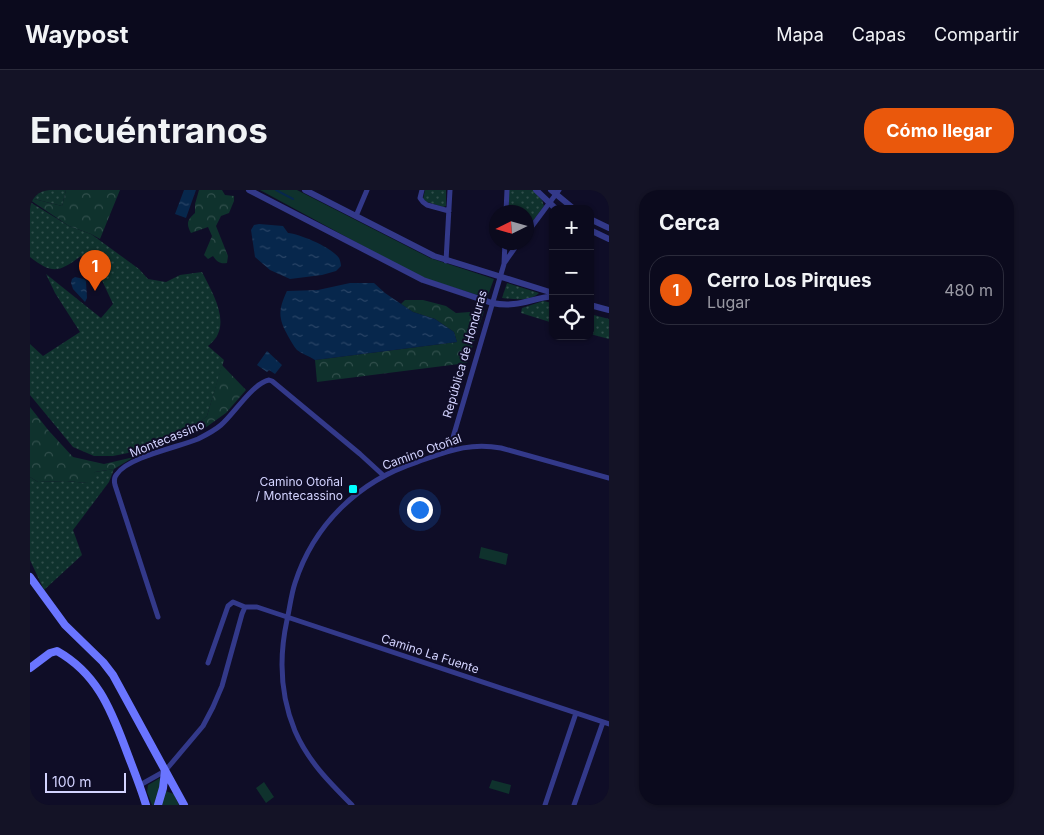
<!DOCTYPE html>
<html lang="es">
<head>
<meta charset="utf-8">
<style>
	:root { --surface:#0b0a1d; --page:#141326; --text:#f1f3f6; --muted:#9a9aa4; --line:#2b2b3b; --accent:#ea580c }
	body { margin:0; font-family:Inter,sans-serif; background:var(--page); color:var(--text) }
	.controls { position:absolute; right:15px; top:15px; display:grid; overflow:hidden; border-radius:10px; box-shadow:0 1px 4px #0004 }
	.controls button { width:45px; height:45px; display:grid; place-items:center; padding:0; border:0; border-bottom:1px solid var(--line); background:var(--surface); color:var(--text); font:25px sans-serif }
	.compass { position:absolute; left:459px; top:15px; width:45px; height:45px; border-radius:50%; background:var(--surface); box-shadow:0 1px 4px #0004; rotate:265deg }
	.scale { position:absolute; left:15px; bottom:12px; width:81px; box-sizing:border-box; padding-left:5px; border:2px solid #d3d3ff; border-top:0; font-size:14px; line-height:18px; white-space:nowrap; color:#d3d3ff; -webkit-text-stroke:4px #0f0d27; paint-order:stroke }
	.you { position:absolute; left:389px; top:319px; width:18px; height:18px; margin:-12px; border:4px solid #fff; border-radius:50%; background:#1a73e8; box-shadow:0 0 0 8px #1a73e833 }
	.badge { display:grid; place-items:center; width:32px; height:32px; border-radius:50%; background:var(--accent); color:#fff; font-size:16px; font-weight:700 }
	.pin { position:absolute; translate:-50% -41px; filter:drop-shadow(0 1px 2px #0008) }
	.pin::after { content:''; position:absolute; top:26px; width:18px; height:15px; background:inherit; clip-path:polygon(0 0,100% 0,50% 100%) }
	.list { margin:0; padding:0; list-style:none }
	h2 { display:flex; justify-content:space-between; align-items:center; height:65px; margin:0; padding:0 20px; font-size:21px }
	h2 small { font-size:16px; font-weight:400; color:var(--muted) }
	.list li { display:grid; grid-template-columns:32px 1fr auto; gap:15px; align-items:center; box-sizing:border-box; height:70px; margin:0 10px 10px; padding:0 10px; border:1px solid var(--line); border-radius:20px }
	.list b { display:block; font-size:19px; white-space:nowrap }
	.list p { margin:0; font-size:16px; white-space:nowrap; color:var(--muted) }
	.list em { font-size:16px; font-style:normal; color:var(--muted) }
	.icon { flex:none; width:28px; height:28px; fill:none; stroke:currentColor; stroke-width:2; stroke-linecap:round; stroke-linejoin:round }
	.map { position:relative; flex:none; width:579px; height:615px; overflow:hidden; border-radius:20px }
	header { display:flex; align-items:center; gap:30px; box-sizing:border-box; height:70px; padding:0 25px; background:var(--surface); border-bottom:1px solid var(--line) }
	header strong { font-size:24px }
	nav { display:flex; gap:28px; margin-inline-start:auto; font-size:18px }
	.intro { display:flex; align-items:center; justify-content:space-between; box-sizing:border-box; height:120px; padding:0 30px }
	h1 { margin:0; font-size:35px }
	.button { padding:12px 22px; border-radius:20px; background:var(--accent); color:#fff; font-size:18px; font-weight:700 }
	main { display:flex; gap:30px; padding:0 30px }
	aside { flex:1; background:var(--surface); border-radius:20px; box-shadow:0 1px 4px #0004 }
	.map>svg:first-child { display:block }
	.grass { fill:url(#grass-dots) }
	.forest { fill:url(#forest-crowns) }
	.park { fill:#0f322d }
	.water { fill:url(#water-ripples) }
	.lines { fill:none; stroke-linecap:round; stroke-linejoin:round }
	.stream { stroke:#07274c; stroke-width:2 }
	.minor { stroke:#33398a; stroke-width:5 }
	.tertiary { stroke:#33398a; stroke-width:6 }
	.secondary { stroke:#6a75ff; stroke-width:8 }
	.poi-dot { fill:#00fefe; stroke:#0f0d27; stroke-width:2 }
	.labels { text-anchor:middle; stroke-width:4; stroke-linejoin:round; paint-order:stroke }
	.street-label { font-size:12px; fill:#d3d3ff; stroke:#0f0d27 }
	.poi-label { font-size:12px; fill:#d3d3ff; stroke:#0f0d27; text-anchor:end }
</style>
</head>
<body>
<header>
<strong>Waypost</strong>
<nav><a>Mapa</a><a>Capas</a><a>Compartir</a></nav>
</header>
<div class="intro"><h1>Encuéntranos</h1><a class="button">Cómo llegar</a></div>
<main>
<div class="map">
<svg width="579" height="615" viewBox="0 0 579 615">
	<defs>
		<pattern id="grass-dots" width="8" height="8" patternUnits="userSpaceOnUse" patternTransform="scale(1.25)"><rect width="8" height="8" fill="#0f322d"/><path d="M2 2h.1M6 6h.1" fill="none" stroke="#314f4c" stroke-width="1.8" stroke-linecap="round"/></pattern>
		<pattern id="forest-crowns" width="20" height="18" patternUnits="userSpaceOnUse" patternTransform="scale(1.25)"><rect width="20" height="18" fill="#0f322d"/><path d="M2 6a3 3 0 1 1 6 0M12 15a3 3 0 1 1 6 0" fill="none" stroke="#314f4c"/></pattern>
		<pattern id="water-ripples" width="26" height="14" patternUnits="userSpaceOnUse" patternTransform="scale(1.25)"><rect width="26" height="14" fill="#07274c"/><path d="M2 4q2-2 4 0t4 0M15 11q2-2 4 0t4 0" fill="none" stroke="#2a4567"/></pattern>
	</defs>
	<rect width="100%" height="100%" fill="#0f0d27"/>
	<!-- grass -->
	<path class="grass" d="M 0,0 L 36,0 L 32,16 L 0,8 Z
		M 395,0 L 416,0 L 416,16 L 413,17 L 397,12 L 393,9 Z
		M 479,0 L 503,0 L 512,10 L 514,16 L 497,39 L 497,22 L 479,22 Z
		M 0,12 L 39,36 L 61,44 L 109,79 L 118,89 L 136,92 L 150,85 L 172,82 C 183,104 204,137 178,156 L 194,170 L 177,226 L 154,246 L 111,262 L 104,260 L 98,263 L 83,266 L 64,266 L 43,257 L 0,205 L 0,154 L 13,166 L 50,142 L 25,103 L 16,84 L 71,128 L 83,114 L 69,84 L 51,66 C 29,82 23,85 0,67 Z
		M 477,93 L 509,103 C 500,112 483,109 472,108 Z
		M 513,111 L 523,113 L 523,133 L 491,123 L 492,118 Z
		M 560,124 L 579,129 L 579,149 L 560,144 Z
		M 84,279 L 79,292 L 43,340 L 52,365 L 14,400 L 0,370 L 0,287 L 8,292 L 36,291 L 57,293 L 65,282 Z"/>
	<!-- forest -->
	<path class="forest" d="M 36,0 L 90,0 L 70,49 L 61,44 L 39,36 L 0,10 L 0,8 L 32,16 Z
		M 169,0 L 192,0 L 195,5 L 204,6 L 204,11 L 199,23 L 191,26 L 186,36 L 198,66 L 197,73 C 190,74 187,72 183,66 L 178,69 L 174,65 L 182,46 L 178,37 L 161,43 C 156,34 157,30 165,23 L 165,14 Z
		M 375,110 L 393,110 L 416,116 L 426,123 L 454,121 L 437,173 L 287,192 L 285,170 L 427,152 L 424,142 L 405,129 L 383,122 L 371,114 Z
		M 192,175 L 216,200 L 196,223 L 175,238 L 152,247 L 177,226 Z
		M 0,217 L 19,241 L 43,267 L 74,274 L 104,267 L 84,279 L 65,282 L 62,291 L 57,293 L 36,291 L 8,292 L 0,287 Z"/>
	<!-- park -->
	<path class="park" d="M 230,0 L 267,0 L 400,68 L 464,89 L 457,108 L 390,87 Z
		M 451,357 L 478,364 L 476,375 L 449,368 Z
		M 130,588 L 131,588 L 130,599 L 144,604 L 149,615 L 122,615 L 117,602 L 118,595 Z
		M 462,590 L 481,595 L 479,604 L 459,598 Z
		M 234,592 L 244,607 L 236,613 L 226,598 Z"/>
	<!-- water -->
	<path class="water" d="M 154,0 L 166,0 L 156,28 L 145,24 Z
		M 229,34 L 253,36 L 258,43 C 270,44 301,57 309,68 C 310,70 311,74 311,76 L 306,81 L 292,85 L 260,89 L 240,80 L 225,67 L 221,40 L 224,35 Z
		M 45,87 L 54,89 L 56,91 L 57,108 L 55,112 L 43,99 L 41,93 L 42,89 Z
		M 320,93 L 344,93 L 355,103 L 383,122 L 405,129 L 424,142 L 427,152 L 285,170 C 279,166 272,164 267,160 C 264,157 261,151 258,146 C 248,128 248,120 257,101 L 288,100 Z
		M 237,161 L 252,175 L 245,184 L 239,180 L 237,182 L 227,175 Z"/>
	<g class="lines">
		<!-- stream -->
		<path class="stream" d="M 246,0 L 263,9"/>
		<!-- minor -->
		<path class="minor" d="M 392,0 L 390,8 L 393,12 L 397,15 L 419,21
			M 476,22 L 477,0
			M 326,26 L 337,0
			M 497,43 L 529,0
			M 416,71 L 420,0
			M 475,72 L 489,52
			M 419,261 L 474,74 L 475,52
			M 128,427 L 85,295 C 84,291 84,287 87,284 C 98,267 149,257 168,249 C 176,245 184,241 191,235 C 204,224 223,193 239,190 L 242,191 L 330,264 L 354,286
			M 178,473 L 198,416 L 203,412 L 215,417
			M 110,595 L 135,581 L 173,536 L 183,517 L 192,496 L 212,424 L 215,417 L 227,417 L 579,534
			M 322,615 C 299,592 278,571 265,541 C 250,505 249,467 257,430 C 260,417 261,405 265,393 C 284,334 329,291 387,272 C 417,262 438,252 471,258 L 579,288
			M 515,615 L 546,523
			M 544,615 L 573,532"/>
		<!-- tertiary -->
		<path class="tertiary" d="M 219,0 L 393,90 L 462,113 C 488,118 499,109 523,106
			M 275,0 L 404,66 L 523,103
			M 506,0 L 526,19
			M 521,0 L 544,19
			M 560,29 L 579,38
			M 560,40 L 579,49
			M 560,115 L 579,120"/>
		<!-- secondary -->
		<path class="secondary" d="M 0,387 L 35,435 L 73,472 L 83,485 L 154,615
			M 0,478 L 20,463 L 27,461 C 66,483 80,517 95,557 C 102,576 110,595 116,615
			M 128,615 L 133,598 L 135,581"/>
	</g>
	<!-- markers -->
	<rect class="poi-dot" x="318" y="294" width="10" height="10" rx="2.5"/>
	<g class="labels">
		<!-- street labels -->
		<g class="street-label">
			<text transform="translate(435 164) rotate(-74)" y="4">República de Honduras</text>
			<text transform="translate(137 249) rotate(-22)" y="4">Montecassino</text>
			<text transform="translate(392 262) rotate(-20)" y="4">Camino Otoñal</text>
			<text transform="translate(400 464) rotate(18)" y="4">Camino La Fuente</text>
		</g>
		<!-- poi labels -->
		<g class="poi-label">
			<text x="313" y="296">Camino Otoñal<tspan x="313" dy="14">/ Montecassino</tspan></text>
		</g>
	</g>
</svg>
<div class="controls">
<button>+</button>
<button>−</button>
<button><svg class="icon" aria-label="locate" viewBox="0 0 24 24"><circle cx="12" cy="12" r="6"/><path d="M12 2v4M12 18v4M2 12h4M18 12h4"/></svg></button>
</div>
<svg class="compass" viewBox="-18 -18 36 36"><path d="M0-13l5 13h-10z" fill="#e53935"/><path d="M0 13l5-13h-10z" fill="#9a9aa4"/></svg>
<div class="scale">100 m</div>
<div class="you"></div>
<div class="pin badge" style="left:65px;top:101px">1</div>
</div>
<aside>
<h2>Cerca<small></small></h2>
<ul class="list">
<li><span class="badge">1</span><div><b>Cerro Los Pirques</b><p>Lugar</p></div><em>480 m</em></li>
</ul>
</aside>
</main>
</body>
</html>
